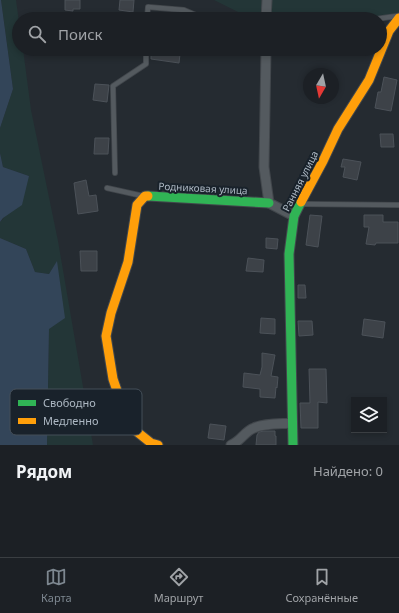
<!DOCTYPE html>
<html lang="ru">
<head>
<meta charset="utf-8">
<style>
	:root { --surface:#1c2025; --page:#292d32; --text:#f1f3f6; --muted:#a0a3a7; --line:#3a3e42; --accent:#7d8790 }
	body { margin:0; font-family:"Noto Sans",sans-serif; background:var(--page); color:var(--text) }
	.controls { position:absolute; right:12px; bottom:12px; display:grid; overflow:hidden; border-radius:0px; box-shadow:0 2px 6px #0003 }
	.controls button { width:36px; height:36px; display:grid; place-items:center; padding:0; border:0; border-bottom:1px solid var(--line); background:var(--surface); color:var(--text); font:20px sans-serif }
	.compass { position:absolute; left:303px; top:68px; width:36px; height:36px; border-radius:50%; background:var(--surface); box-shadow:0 2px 6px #0003; rotate:189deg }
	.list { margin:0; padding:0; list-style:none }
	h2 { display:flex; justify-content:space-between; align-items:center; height:52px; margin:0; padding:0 16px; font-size:17px }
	h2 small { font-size:13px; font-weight:400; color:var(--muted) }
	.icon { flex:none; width:22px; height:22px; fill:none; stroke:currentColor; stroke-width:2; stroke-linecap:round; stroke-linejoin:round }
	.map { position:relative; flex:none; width:399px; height:445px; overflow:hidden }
	.search { position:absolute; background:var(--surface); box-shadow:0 2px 6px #0003; left:12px; right:12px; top:12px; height:44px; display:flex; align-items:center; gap:10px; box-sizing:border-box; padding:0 14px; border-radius:22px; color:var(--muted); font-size:15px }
	.sheet { height:112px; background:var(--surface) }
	nav { display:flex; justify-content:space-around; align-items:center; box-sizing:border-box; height:56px; border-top:1px solid var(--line); background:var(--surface); font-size:11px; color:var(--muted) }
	nav a { display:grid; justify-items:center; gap:2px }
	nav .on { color:var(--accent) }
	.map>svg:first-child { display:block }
	.green { fill:#233637 }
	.water { fill:#334559 }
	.building { fill:#3d4248; stroke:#4c5259 }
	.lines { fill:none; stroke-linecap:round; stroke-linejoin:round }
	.lane-casing { stroke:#42474c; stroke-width:6 }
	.street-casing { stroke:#42474c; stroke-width:11 }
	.fast-casing { stroke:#42474c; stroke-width:11 }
	.slow-casing { stroke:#42474c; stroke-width:11 }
	.lane { stroke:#545a5f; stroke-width:4.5 }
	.street { stroke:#545a5f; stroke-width:9 }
	.fast { stroke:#30b455; stroke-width:9 }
	.slow { stroke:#ff9f0a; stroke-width:9 }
	.labels { text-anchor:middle; stroke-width:4; stroke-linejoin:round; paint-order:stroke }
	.street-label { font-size:10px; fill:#adb8c3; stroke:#19222b }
	.key { fill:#19222b; stroke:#454f59; stroke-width:1 }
	.key-label { font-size:11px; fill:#adb8c3 }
</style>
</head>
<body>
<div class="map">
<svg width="399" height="445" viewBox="0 0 399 445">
	<rect width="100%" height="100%" fill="#252b31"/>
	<!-- green -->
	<path class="green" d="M 1,0 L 16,0 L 19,22 L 19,49 L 23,49 L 31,110 L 58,241 L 93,445 L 47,445 L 49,329 L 57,262 L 49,274 L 35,272 L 26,249 L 0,238 L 0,222 L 3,219 L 29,176 L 3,167 L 0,153 L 0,128 L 13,89 Z
		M 214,0 L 399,0 L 399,14 L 370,19 L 252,19 Z"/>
	<!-- water -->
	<path class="water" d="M 0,0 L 1,0 L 13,89 L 0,128 Z
		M 0,153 L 3,167 L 29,176 L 22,205 L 3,218 L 0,222 Z
		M 0,238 L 26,249 L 35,272 L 49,274 L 57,261 L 65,318 L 49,329 L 47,445 L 0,445 Z"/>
	<!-- building -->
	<path class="building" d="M 65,0 L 80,0 L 80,9 L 73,9 L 73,11 L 65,10 Z
		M 120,0 L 134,0 L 133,12 L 119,10 Z
		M 151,49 L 169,49 L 168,52 L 180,54 L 179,63 L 151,59 Z
		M 384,77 L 397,80 L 391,111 L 375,108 L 378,92 L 381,92 Z
		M 95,84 L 109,85 L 107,102 L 93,100 Z
		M 380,134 L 393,134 L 394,147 L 381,147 Z
		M 95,138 L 109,138 L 108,154 L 94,154 Z
		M 343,159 L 361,162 L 357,180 L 343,177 L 345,167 L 341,167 Z
		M 86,180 L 89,196 L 96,195 L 98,211 L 78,214 L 74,183 Z
		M 310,215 L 322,216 L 318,247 L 306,245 Z
		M 364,215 L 383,215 L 383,222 L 398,222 L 398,243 L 376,243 L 375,245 L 366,244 L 369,227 L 364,227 Z
		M 266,238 L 278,239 L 277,249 L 266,248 Z
		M 80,251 L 97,251 L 97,271 L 81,271 Z
		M 248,258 L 264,260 L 263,272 L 246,271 Z
		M 298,285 L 305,285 L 306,298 L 298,298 Z
		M 261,318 L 275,319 L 275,334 L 260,333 Z
		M 364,319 L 385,322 L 383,338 L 362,335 Z
		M 298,321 L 312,321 L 313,335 L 299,336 Z
		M 262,353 L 275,355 L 271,376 L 278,377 L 277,388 L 276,387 L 275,398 L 260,397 L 260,389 L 243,387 L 244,373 L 260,375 L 262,367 Z
		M 309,369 L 326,369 L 327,403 L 318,402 L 318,428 L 301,428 L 300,403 L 310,403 Z
		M 210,424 L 226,426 L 224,440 L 208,438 Z
		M 264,431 L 275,431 L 275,436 L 276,436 L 276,445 L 256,445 L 257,435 L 259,432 Z"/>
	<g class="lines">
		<!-- lane casing -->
		<g class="lane-casing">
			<path id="lane" d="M 147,19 L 148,7 L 184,10 L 205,19
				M 376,19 L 397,16
				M 115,173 L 113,86 L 146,64 L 146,49
				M 107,188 L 143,196
				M 302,204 L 399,205"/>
		</g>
		<!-- street casing -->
		<g class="street-casing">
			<path id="street" d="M 266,19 L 267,0
				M 266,49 L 264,167 L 269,203 L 294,216
				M 231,445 C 241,441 245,431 254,428 C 264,423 281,424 292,423"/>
		</g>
		<!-- fast casing -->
		<g class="fast-casing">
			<path id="fast" d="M 148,196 L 269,203
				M 293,445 L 289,254 L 294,216 L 301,202"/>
		</g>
		<!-- slow casing -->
		<g class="slow-casing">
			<path id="slow" d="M 148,196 L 145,196 L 137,205 L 128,262 L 111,313 L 106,336 L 113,379 L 123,408 L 136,431 L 151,443 L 158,445
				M 301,202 L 323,161 L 338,129 L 369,80 L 389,31 L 399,18"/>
		</g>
		<!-- lane -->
		<use href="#lane" class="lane"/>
		<!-- street -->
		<use href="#street" class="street"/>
		<!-- fast -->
		<use href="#fast" class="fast"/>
		<!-- slow -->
		<use href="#slow" class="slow"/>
	</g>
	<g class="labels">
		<!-- street labels -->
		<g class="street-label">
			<text transform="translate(300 181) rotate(-63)" y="4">Ранняя улица</text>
			<text transform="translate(203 188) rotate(3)" y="4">Родниковая улица</text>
		</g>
	</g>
	<!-- legend -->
	<rect x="10" y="389" width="132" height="46" rx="6" class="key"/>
	<rect x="18" y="400" width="18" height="6" fill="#30b455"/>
	<rect x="18" y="418" width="18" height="6" fill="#ff9f0a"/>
	<g class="key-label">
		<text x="43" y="407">Свободно</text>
		<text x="43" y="425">Медленно</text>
	</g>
</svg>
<div class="controls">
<button><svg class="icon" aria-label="layers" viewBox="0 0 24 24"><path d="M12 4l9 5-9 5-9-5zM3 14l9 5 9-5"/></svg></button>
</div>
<svg class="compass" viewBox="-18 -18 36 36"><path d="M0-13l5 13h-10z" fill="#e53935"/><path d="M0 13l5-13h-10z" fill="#a0a3a7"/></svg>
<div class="search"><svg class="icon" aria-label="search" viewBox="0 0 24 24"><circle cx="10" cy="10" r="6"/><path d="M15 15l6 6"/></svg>Поиск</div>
</div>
<section class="sheet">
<h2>Рядом<small>Найдено: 0</small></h2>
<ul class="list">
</ul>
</section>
<nav>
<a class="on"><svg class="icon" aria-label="map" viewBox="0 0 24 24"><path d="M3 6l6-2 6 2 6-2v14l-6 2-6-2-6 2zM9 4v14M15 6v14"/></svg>Карта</a>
<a><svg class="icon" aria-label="directions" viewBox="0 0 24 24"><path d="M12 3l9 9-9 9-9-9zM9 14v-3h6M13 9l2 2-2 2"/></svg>Маршрут</a>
<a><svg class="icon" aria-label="saved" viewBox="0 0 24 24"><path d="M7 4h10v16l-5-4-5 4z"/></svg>Сохранённые</a>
</nav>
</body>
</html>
